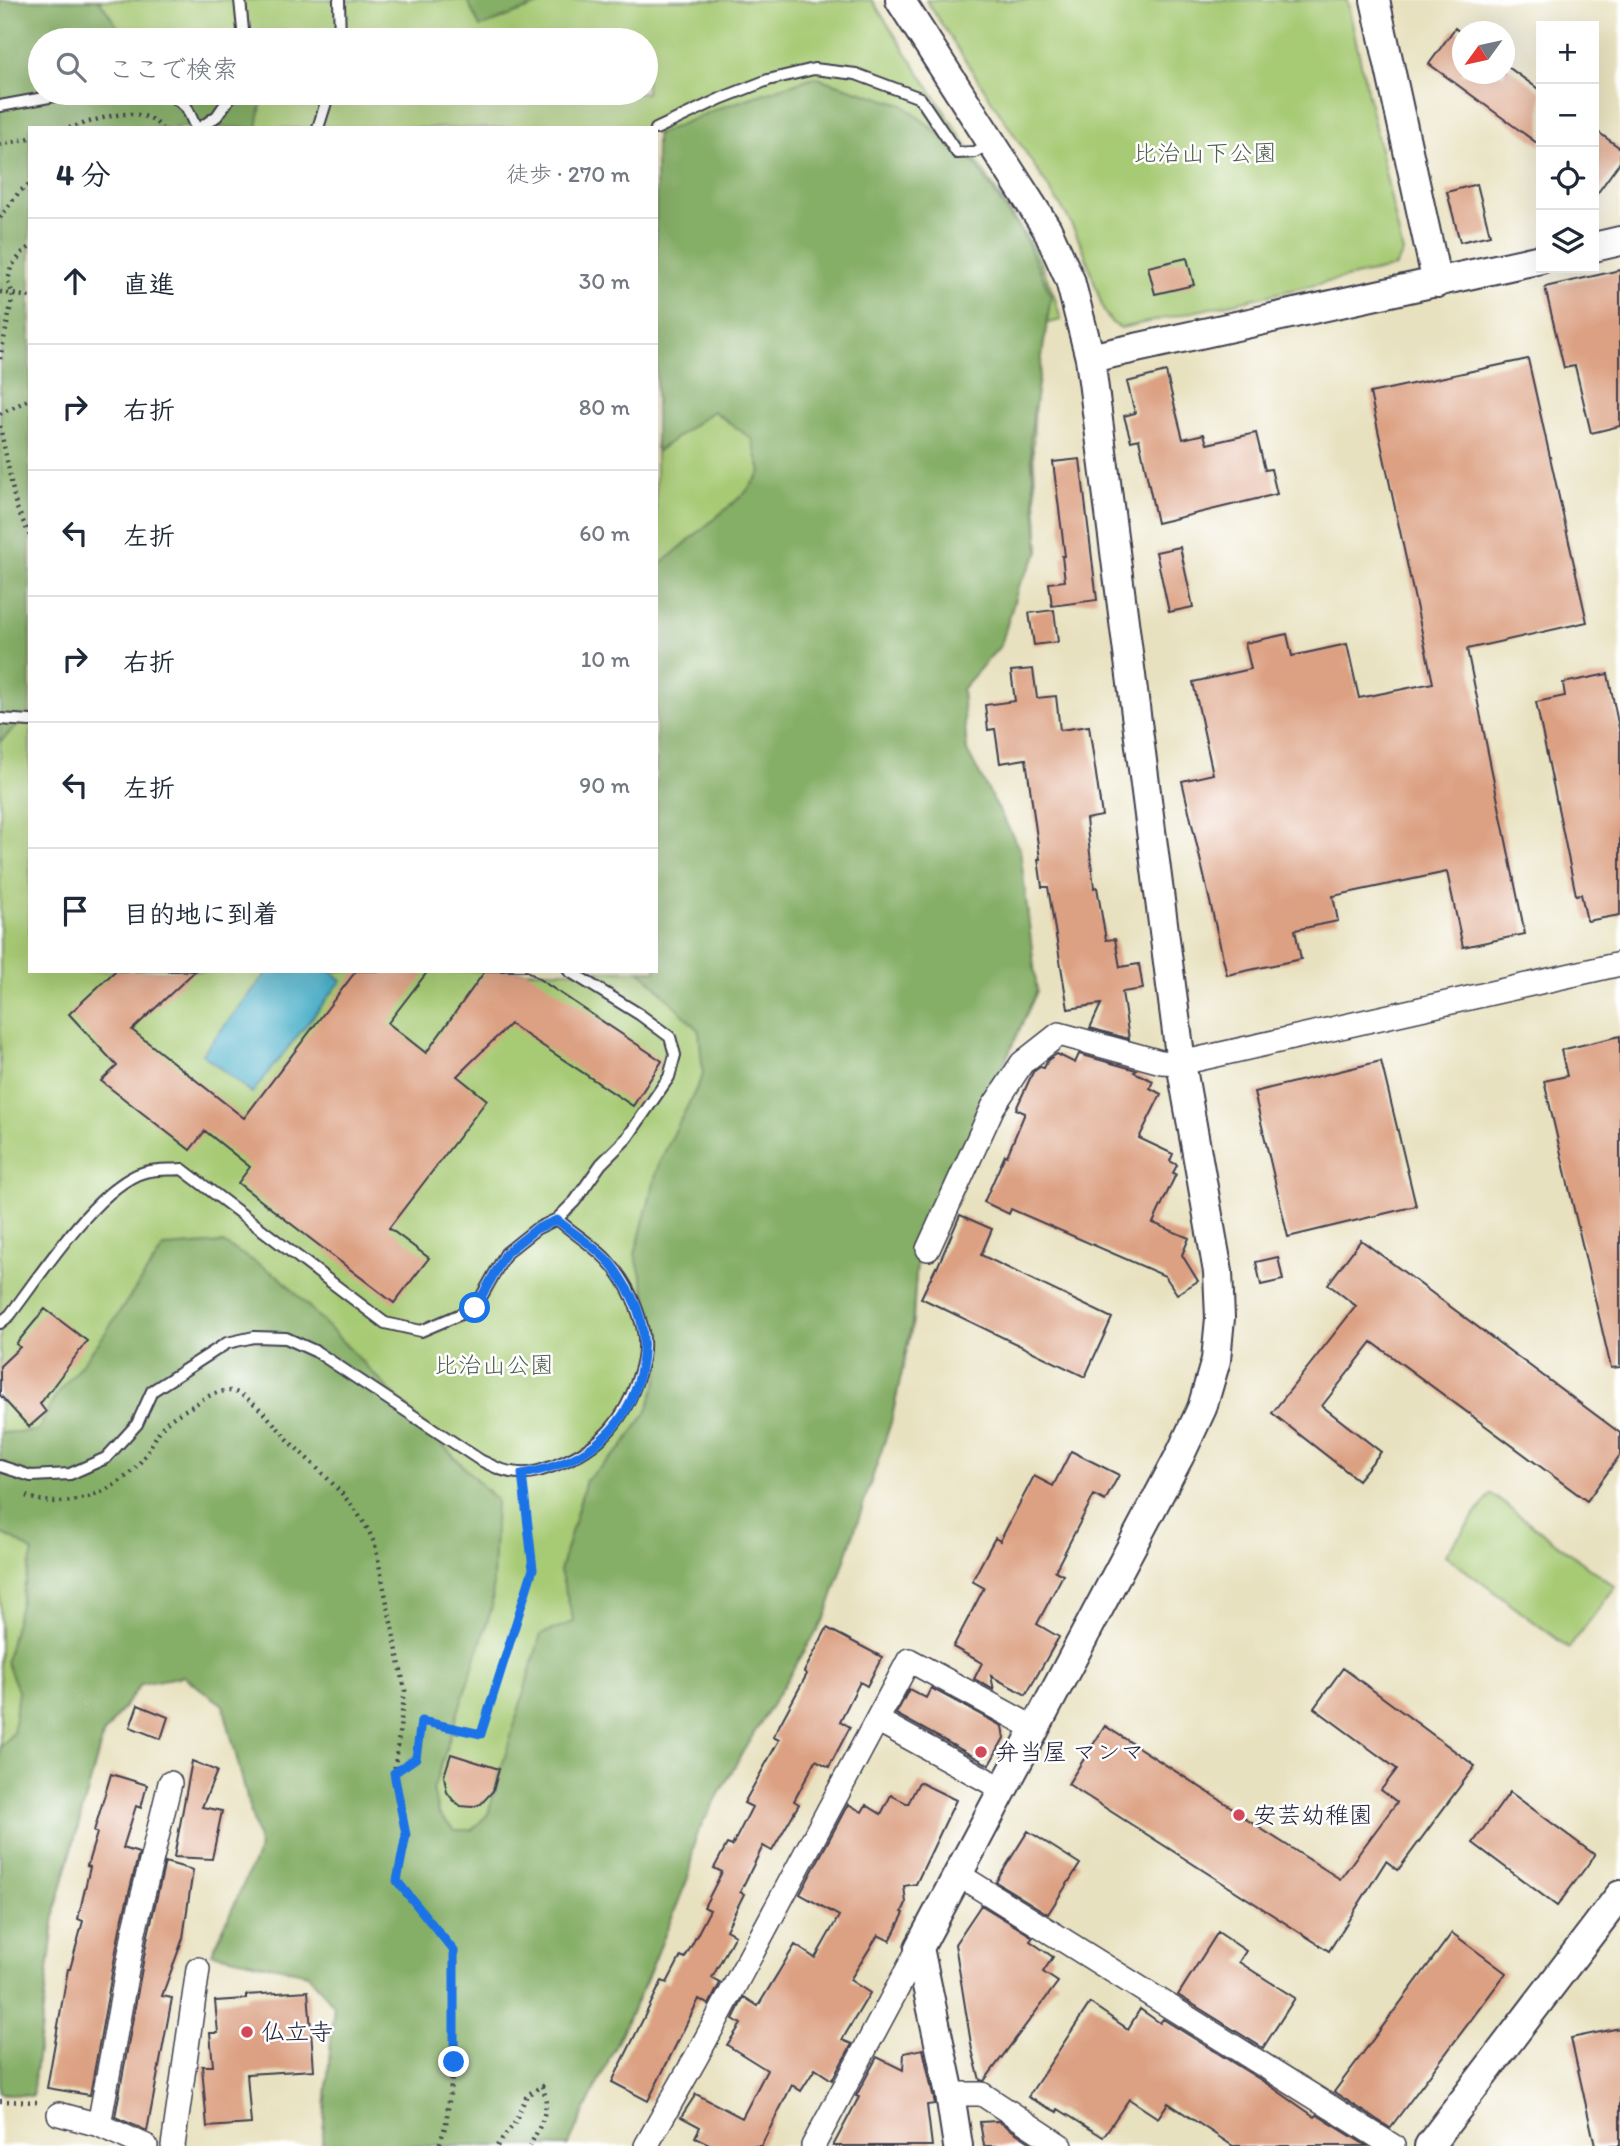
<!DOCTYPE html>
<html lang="ja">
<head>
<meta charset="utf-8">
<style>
	:root { --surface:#fff; --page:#f6f6f7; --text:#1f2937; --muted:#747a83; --line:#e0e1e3 }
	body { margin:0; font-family:Itim,"Klee One",sans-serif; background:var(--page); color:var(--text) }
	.controls { position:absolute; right:21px; top:21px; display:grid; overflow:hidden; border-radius:0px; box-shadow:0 7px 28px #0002 }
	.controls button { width:63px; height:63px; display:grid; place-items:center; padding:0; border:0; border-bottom:2px solid var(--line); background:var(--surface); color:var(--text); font:35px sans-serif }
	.compass { position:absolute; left:1452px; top:21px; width:63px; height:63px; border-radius:50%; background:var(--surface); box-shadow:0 7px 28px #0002; rotate:237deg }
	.stop { position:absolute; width:21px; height:21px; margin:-16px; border:5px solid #1a73e8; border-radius:50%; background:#fff }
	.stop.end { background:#1a73e8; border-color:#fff; box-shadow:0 2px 7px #0008 }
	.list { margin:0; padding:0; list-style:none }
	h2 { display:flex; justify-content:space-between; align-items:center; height:91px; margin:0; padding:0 28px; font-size:30px }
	h2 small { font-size:23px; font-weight:400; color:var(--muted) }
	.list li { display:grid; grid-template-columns:46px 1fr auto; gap:21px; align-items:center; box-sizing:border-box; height:126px; padding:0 28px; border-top:2px solid var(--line) }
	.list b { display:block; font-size:26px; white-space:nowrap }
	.list em { font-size:23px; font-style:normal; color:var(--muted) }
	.icon { flex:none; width:38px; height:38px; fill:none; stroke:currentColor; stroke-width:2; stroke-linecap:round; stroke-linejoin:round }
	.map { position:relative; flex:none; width:1620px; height:2146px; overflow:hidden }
	.search { position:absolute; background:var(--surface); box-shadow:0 7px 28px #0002; left:28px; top:28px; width:630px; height:77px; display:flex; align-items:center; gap:18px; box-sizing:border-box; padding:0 24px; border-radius:38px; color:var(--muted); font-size:26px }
	.panel { position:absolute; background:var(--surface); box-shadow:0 7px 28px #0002; left:28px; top:126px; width:630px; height:847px; border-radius:0px }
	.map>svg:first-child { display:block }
	.green { fill:#a7ca74; stroke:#647658; stroke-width:2; fill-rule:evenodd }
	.forest { fill:#85ae66; stroke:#546850; stroke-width:2 }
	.water { fill:#49afc8; stroke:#366882; stroke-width:2 }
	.building { fill:#dca082 }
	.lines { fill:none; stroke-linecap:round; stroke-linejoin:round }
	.service-casing { stroke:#403f4f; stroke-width:14 }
	.minor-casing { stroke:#403f4f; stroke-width:26 }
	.tertiary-casing { stroke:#403f4f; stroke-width:32 }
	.path { stroke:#403f4f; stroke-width:4.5; stroke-dasharray:2 5; stroke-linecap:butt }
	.service { stroke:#fff; stroke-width:10 }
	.minor { stroke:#fff; stroke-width:23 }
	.tertiary { stroke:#fff; stroke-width:28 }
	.route { stroke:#1a73e8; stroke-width:9 }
	.poi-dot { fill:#d1495b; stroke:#fff; stroke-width:2.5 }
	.labels { text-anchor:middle; stroke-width:5; stroke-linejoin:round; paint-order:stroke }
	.park-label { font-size:24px; fill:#515d4f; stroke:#fff }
	.poi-label { font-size:24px; fill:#22223b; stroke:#fff; text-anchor:start }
</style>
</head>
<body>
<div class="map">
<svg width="1620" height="2146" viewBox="0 0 1620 2146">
	<rect width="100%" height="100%" fill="#fff"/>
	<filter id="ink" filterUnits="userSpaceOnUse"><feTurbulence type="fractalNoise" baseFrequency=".0143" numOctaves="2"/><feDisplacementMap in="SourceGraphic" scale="14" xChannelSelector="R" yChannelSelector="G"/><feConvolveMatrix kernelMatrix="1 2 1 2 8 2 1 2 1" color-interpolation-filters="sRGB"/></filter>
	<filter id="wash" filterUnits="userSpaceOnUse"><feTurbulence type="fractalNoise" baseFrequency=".00686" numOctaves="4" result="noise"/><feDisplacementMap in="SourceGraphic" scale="28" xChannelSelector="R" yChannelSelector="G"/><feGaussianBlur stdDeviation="1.57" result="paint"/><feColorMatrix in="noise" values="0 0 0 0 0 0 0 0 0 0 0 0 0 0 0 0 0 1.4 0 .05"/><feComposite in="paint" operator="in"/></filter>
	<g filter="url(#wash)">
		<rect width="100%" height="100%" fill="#e8e1bf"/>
		<!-- green -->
		<path class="green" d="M 0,0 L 872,0 L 1036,252 L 1054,295 L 1061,320 L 1044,324 L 1035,399 L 1033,447 L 1039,550 L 961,689 L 969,770 L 917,1250 L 913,1322 L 891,1422 L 826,1614 L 322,2146 L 334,2005 L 308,1974 L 244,1730 L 187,1654 L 141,1684 L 103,1735 L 56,1907 L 32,2096 L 0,2093 ZM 40,40 L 646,40 L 646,93 L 40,93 ZM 30,128 L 656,128 L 656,971 L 30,971 Z
			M 926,0 L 1347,0 L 1403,253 L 1395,267 L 1121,328 L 1112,323 L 1104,312 L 1083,248 L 1067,216 Z
			M 1491,1494 L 1615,1587 L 1569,1648 L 1445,1555 Z"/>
		<!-- forest -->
		<path class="forest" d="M 0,0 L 99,0 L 127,40 L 40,40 L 40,93 L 263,93 L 257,128 L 30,128 L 30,713 L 0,742 Z
			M 467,0 L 551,0 L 480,27 Z
			M 814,77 L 903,105 L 974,162 L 1026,240 L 1051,295 L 1030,439 L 1039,552 L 1019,585 L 1001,645 L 962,689 L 967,751 L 1020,849 L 1037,991 L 918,1252 L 912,1323 L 891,1422 L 826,1616 L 745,1748 L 696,1835 L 688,1878 L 647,1979 L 568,2146 L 322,2146 L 334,2005 L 308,1974 L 212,1953 L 260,1848 L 223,1705 L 183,1676 L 141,1684 L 103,1735 L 56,1907 L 32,2096 L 0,2093 L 0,1747 L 13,1733 L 18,1691 L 6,1661 L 33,1552 L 12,1538 L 0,1533 L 0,1433 L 38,1431 L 55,1397 L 99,1342 L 164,1247 L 223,1243 L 280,1277 L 496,1500 L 492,1607 L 433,1790 L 438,1813 L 454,1830 L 472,1830 L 488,1814 L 541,1634 L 574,1622 L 560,1571 L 586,1480 L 621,1449 L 646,1413 L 659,1377 L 653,1318 L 635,1254 L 659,1163 L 703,1075 L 699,1031 L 648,978 L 639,971 L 656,971 L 656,568 L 745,493 L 761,472 L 752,439 L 713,411 L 656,452 L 656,135 L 719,108 Z"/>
		<!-- water -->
		<path class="water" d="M 268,971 L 331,971 L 342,980 L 252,1093 L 202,1054 Z"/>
		<g id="blocks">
			<!-- building -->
			<path class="building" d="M 1455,28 L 1462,34 L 1462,74 L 1504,74 L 1504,64 L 1541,91 L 1541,146 L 1429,64 Z
				M 1594,129 L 1620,148 L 1620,162 L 1594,198 Z
				M 1477,184 L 1490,235 L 1460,242 L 1447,192 Z
				M 1187,258 L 1194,285 L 1155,294 L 1148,267 Z
				M 1620,270 L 1620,426 L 1591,433 L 1575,366 L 1564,368 L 1545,287 Z
				M 1528,359 L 1587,622 L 1467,649 L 1525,934 L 1463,947 L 1447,872 L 1333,896 L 1338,921 L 1295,930 L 1301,959 L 1227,975 L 1182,781 L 1213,774 L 1193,682 L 1251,669 L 1245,643 L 1287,634 L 1292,656 L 1347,644 L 1359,698 L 1433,683 L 1370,393 Z
				M 1166,372 L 1183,439 L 1204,434 L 1207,444 L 1256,433 L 1265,470 L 1271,469 L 1277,494 L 1157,523 L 1139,439 L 1131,441 L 1124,416 L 1135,413 L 1127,382 Z
				M 1080,459 L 1097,600 L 1052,606 L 1049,583 L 1065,581 L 1062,556 L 1065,556 L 1053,462 Z
				M 1180,547 L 1193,607 L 1169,612 L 1156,552 Z
				M 1054,610 L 1058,642 L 1034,645 L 1029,613 Z
				M 1033,669 L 1037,698 L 1056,696 L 1060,730 L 1089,726 L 1102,816 L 1086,819 L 1094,888 L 1097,887 L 1106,940 L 1115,939 L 1120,967 L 1139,964 L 1143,989 L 1122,992 L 1129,1039 L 1090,1028 L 1101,1004 L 1068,1009 L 1048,887 L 1042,887 L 1038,859 L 1040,859 L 1026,759 L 1000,763 L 995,729 L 988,730 L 985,705 L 1015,701 L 1011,671 Z
				M 1608,674 L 1620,733 L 1620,915 L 1587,921 L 1581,894 L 1576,895 L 1536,702 L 1565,696 L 1563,683 Z
				M 115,971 L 195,971 L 132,1030 L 244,1118 L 356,971 L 428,971 L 388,1023 L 426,1053 L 485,971 L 527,971 L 662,1061 L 633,1106 L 510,1024 L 457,1076 L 487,1100 L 389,1228 L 429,1258 L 394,1303 L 238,1183 L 250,1167 L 205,1131 L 190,1150 L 101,1081 L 117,1066 L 69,1014 Z
				M 1620,1036 L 1620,1367 L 1611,1368 L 1544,1081 L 1567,1076 L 1561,1050 Z
				M 1057,1054 L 1075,1063 L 1079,1054 L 1136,1070 L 1134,1072 L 1153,1081 L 1150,1088 L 1161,1094 L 1139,1138 L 1173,1154 L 1170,1161 L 1177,1165 L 1173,1173 L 1176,1174 L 1153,1223 L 1189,1238 L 1182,1255 L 1198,1281 L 1177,1294 L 1165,1276 L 1011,1209 L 1009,1214 L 984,1202 L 1005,1155 L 1007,1156 L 1025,1113 L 1016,1109 L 1033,1072 L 1040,1067 L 1044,1068 L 1048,1060 Z
				M 1381,1061 L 1416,1206 L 1288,1237 L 1254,1092 Z
				M 960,1215 L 992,1229 L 981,1255 L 1112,1318 L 1085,1377 L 921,1298 L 936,1267 L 937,1268 Z
				M 1361,1240 L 1620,1433 L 1620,1455 L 1587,1501 L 1372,1342 L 1322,1406 L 1381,1452 L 1358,1480 L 1272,1413 L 1356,1306 L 1328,1284 Z
				M 1278,1257 L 1283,1280 L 1261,1285 L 1256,1262 Z
				M 45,1309 L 87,1341 L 40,1404 L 46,1412 L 29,1427 L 0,1395 L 0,1366 L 20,1347 L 16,1344 Z
				M 1071,1451 L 1119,1475 L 1105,1501 L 1094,1495 L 1055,1571 L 1063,1575 L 1037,1624 L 1059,1637 L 1026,1695 L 991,1676 L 994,1690 L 974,1679 L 982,1663 L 953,1647 L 984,1588 L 972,1581 L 995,1538 L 1000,1541 L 1034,1476 L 1053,1486 Z
				M 827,1628 L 882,1657 L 867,1686 L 860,1682 L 840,1721 L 850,1727 L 829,1767 L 816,1760 L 794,1801 L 799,1804 L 772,1851 L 763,1846 L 740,1892 L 744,1894 L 726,1930 L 735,1935 L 712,1978 L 720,1983 L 709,2005 L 699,1999 L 648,2101 L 612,2082 L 662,1981 L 667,1983 L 681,1956 L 685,1958 L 710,1910 L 704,1907 L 722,1872 L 714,1868 L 727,1844 L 732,1846 L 752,1807 L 744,1803 L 779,1740 L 773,1737 L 807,1674 L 804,1672 Z
				M 1343,1668 L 1475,1766 L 1398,1870 L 1386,1861 L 1329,1951 L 1068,1784 L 1105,1726 L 1242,1814 L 1241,1816 L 1340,1879 L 1397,1802 L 1381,1790 L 1397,1769 L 1314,1708 Z
				M 931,1688 L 1002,1726 L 1004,1738 L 989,1765 L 896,1714 L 909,1689 L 926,1698 Z
				M 138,1705 L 168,1717 L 161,1739 L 130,1727 Z
				M 451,1754 L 499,1769 L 493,1791 L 481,1804 L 472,1807 L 461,1806 L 453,1800 L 447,1792 L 444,1776 Z
				M 192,1761 L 217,1771 L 202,1807 L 222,1811 L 212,1859 L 174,1857 Z
				M 111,1774 L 147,1785 L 141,1808 L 136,1806 L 123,1848 L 139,1853 L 120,1929 L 90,2095 L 47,2088 L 68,1969 L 70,1969 L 83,1921 L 78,1919 L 90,1867 L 87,1866 L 97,1833 L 94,1831 Z
				M 919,1782 L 956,1800 L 916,1884 L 904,1886 L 906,1903 L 902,1912 L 904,1913 L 890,1941 L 878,1935 L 850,1980 L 870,1993 L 842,2040 L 852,2044 L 832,2080 L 815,2069 L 801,2091 L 792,2085 L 761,2146 L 713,2146 L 695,2137 L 700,2127 L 681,2117 L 696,2094 L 742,2118 L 767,2070 L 727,2045 L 741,2024 L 733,2019 L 744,1997 L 758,2006 L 795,1945 L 815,1958 L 839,1916 L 800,1894 L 848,1804 L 862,1812 L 866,1805 L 881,1814 L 891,1795 L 908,1804 Z
				M 1510,1792 L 1595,1855 L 1557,1906 L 1473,1843 Z
				M 1028,1831 L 1080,1864 L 1048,1914 L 996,1882 Z
				M 165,1862 L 193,1870 L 183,1938 L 162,1996 L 172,1998 L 147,2131 L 115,2117 L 148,1935 Z
				M 981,1905 L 1033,1937 L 1030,1941 L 1053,1957 L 1043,1972 L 1058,1982 L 984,2081 L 980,2080 L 972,2050 L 955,1944 Z
				M 1218,1932 L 1246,1951 L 1239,1962 L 1295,1998 L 1263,2048 L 1178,1995 Z
				M 1452,1933 L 1506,1973 L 1390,2128 L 1334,2092 Z
				M 308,1991 L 314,2070 L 247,2074 L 251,2124 L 207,2127 L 202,2066 L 213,2066 L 210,2033 L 218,2033 L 215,2001 L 246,1999 L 246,1995 Z
				M 1090,2003 L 1128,2029 L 1140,2009 L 1160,2023 L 1163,2019 L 1269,2085 L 1315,2117 L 1317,2115 L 1367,2146 L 1233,2146 L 1168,2103 L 1158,2118 L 1129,2099 L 1103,2137 L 1058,2109 L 1057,2112 L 1028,2097 Z
				M 1620,2028 L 1620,2146 L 1595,2146 L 1571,2038 Z
				M 923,2049 L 935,2104 L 927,2105 L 932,2146 L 833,2146 L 859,2097 L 856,2096 L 877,2057 L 903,2070 L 904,2053 Z
				M 998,2121 L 1034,2145 L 1034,2146 L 984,2146 L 980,2122 Z"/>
		</g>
	</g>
	<g filter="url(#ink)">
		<use href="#blocks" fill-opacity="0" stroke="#403f4f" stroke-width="2"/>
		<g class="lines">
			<!-- service casing -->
			<g class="service-casing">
				<path id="service" d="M 240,0 L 244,40
					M 339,0 L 340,40
					M 170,93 L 187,108 L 196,128
					M 0,106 L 71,93
					M 200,128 L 217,116 L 233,93
					M 318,128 L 329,93
					M 656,129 L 722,98 L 768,80 L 814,69 L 856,74 L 920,98 L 957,153 L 975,152 L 991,143
					M 0,719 L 30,721
					M 557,1219 L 575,1201 L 601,1164 L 627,1138 L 669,1077 L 675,1055 L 670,1037 L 639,1014 L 569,971
					M 0,1323 L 10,1315 C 39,1277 99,1184 145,1172 C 156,1169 171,1170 182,1169 L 385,1323 L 421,1331 L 475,1308 L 506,1253 L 536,1229 L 557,1219 C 573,1233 593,1245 607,1260 C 624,1278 636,1303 642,1326 C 646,1342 644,1359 639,1374 C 626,1419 601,1448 556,1465 C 545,1469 533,1474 520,1473 C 505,1473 493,1466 480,1460 L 317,1352 L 286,1338 L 254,1337 L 227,1343 L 152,1391 L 137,1424 L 106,1458 L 70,1474 L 31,1476 L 0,1466"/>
			</g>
			<!-- minor casing -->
			<g class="minor-casing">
				<path id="minor" d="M 928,1249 L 993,1107 L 1022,1063 L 1059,1034 L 1161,1062 L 1181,1063 L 1620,964
					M 877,1720 L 988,1781
					M 959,1875 L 1393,2146
					M 950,2094 L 982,2094 L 1061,2146
					M 59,2114 L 99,2125 L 146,2146
					M 99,2125 L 134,1932 L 170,1783
					M 173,2146 L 198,1969
					M 646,2146 L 698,2054 L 909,1660 L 1036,1729
					M 813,2146 L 919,1948"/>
			</g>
			<!-- tertiary casing -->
			<g class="tertiary-casing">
				<path id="tertiary" d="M 900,0 L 1047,229 L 1070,280 L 1090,358 L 1181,1063 L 1218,1272 L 1220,1318 L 1216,1360 L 1202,1408 L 1180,1455 L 919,1948 L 950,2094 L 958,2146
					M 1375,0 L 1437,283
					M 1594,247 L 1620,241
					M 1090,358 L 1541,259
					M 1429,2146 L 1620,1895"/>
			</g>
			<!-- path -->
			<path class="path" d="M 69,128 C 99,120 138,101 162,128
				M 0,145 L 30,138
				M 0,218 L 19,192 L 30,184
				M 0,292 L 30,297
				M 0,359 L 13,295 L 8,281 L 11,267 L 23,252 L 30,247
				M 0,414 L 30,399
				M 0,426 L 16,506 L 30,536
				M 26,1496 C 66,1512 115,1494 141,1461 C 151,1449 156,1432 168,1421 C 177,1414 190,1408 200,1401 C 208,1396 219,1390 230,1391 C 253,1394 278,1430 294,1446 C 324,1475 360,1506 375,1545 L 405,1690 L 394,1773 L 406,1835 L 397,1881 L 454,1951 L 454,2062 L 446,2124 L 439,2146
				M 395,1772 L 416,1758 L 421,1721 L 481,1734 L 533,1568 L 524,1491
				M 0,2101 L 38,2102
				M 497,2146 L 514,2124 L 527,2095 L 542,2086 C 552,2109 540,2125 530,2146"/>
			<!-- service -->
			<use href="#service" class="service"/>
			<!-- minor -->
			<use href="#minor" class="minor"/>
			<!-- tertiary -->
			<use href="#tertiary" class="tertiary"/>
		</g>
	</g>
	<g class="lines" filter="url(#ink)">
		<!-- route -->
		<path class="route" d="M 454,2062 L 454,1951 L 397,1881 L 406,1835 L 394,1773 L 416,1758 L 421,1721 L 481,1734 L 533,1569 L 522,1474 C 552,1469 582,1458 604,1437 C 641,1403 656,1340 631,1295 C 624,1284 616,1269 607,1260 C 593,1245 573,1233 557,1220 L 536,1229 L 506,1253 L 475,1308"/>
	</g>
	<!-- markers -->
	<g class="poi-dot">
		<circle cx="981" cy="1752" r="7"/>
		<circle cx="1239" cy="1815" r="7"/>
		<circle cx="247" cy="2032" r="7"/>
	</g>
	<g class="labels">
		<!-- park labels -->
		<g class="park-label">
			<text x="1205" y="161">比治山下公園</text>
			<text x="494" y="1373">比治山公園</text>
		</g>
		<!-- poi labels -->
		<g class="poi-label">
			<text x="995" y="1760">弁当屋 マンマ</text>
			<text x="1253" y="1823">安芸幼稚園</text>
			<text x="261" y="2040">仏立寺</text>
		</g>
	</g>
</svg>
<div class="controls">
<button>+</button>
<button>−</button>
<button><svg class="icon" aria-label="locate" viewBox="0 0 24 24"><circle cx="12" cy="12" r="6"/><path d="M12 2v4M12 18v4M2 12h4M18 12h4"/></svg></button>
<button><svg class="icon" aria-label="layers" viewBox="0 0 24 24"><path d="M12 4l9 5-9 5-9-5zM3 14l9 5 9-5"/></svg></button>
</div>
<svg class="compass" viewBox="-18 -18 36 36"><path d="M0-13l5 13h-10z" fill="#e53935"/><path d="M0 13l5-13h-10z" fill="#747a83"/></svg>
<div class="stop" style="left:475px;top:1308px"></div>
<div class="stop end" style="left:454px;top:2062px"></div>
<div class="search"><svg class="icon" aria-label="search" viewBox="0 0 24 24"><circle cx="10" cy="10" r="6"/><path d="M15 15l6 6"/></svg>ここで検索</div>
<section class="panel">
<h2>4 分<small>徒歩 · 270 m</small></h2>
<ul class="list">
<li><svg class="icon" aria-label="ahead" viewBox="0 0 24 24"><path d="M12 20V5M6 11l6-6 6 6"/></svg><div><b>直進</b></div><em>30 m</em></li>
<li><svg class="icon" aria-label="right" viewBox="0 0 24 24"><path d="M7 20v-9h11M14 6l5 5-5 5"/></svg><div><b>右折</b></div><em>80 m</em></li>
<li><svg class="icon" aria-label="left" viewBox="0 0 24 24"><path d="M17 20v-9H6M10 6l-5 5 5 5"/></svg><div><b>左折</b></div><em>60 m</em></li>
<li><svg class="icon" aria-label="right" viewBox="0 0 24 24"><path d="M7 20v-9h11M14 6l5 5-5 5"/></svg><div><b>右折</b></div><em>10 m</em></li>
<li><svg class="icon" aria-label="left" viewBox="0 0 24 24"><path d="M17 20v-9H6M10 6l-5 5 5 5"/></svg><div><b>左折</b></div><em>90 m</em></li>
<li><svg class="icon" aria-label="arrive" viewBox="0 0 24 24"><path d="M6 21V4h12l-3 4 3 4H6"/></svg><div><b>目的地に到着</b></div></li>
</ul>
</section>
</div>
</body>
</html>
